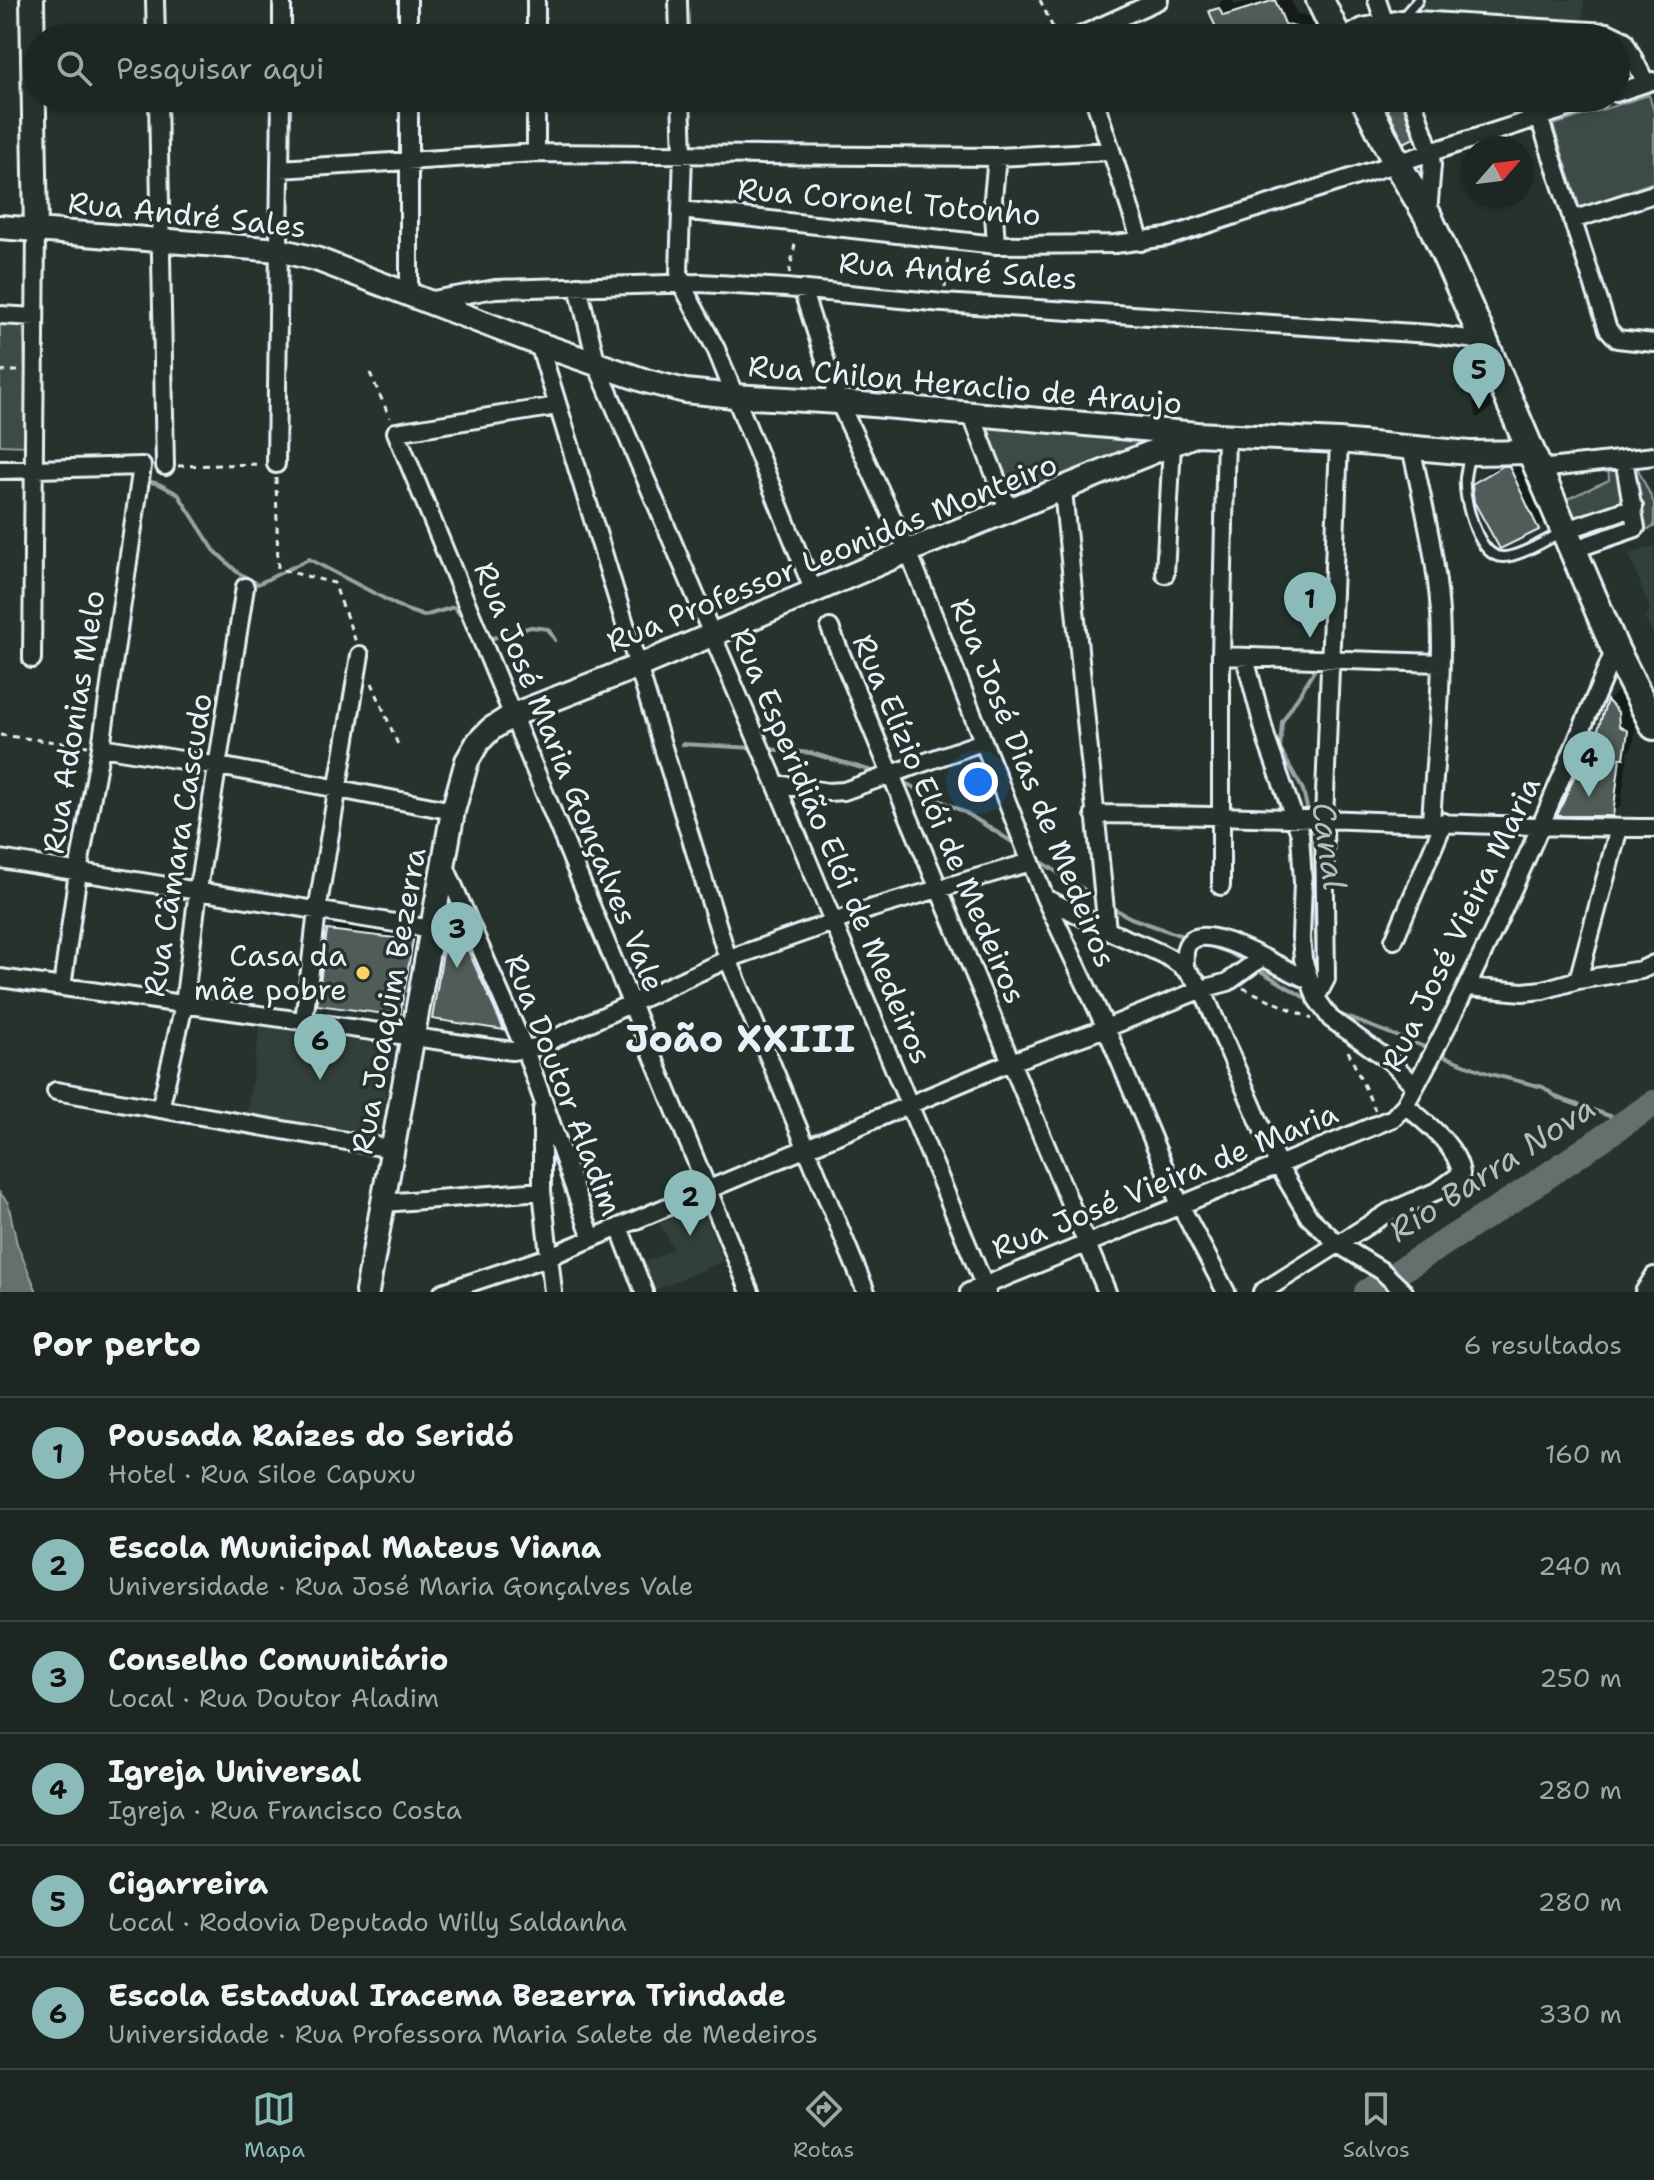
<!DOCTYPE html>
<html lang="pt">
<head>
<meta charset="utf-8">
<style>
	:root { --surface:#1c2622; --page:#252e2a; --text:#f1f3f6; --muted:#a0a5a5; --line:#3a4340; --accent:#8bbbb9 }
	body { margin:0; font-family:"Shantell Sans",sans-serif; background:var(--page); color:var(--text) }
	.compass { position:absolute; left:1462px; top:136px; width:72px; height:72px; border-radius:50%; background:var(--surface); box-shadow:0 2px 6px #0004; rotate:62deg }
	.you { position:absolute; left:978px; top:782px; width:28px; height:28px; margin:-20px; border:6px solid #fff; border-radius:50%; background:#1a73e8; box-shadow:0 0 0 12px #1a73e833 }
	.badge { display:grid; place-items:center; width:52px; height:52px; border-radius:50%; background:var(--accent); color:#111; font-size:26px; font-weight:700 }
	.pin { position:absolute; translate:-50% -66px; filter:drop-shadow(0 2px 4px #0008) }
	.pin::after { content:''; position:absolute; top:42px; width:28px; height:24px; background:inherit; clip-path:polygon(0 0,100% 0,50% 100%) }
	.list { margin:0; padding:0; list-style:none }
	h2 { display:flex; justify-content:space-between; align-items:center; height:104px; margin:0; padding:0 32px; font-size:34px }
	h2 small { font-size:26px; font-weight:400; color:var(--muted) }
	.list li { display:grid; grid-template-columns:52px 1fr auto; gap:24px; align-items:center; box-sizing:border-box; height:112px; padding:0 32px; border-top:2px solid var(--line) }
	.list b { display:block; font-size:30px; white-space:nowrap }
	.list p { margin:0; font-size:26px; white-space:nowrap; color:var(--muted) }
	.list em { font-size:26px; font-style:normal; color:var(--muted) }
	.icon { flex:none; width:44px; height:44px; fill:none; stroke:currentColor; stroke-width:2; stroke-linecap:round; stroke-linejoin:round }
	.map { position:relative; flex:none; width:1654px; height:1292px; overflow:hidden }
	.search { position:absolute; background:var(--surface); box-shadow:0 2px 6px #0004; left:24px; right:24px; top:24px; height:88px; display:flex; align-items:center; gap:20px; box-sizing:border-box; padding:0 28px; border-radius:44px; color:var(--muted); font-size:30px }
	.sheet { height:776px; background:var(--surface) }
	nav { display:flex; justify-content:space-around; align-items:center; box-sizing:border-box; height:112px; border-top:2px solid var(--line); background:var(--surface); font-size:22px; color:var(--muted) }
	nav a { display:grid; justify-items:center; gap:4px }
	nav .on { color:var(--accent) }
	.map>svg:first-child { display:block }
	.built { fill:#333f3a }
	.green { fill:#3e4b47; stroke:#939ea0; stroke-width:2 }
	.water { fill:#636f6d; stroke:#98a3a5; stroke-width:2 }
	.shadow { fill:#0007 }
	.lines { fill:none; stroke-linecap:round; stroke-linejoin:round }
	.stream { stroke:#98a3a5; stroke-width:4 }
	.river { stroke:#636f6d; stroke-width:26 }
	.building { fill:#505c59; stroke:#e8f1f8; stroke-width:2 }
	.lane-casing { stroke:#e8f1f8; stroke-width:14 }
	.street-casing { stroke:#e8f1f8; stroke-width:22 }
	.secondary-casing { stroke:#e8f1f8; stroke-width:28 }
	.primary-casing { stroke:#e8f1f8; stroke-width:32 }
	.path { stroke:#e8f1f8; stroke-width:3; stroke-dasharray:6 6; stroke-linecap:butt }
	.lane { stroke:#26332d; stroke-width:8 }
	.street { stroke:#26332d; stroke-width:16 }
	.secondary { stroke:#26332d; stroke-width:22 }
	.primary { stroke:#26332d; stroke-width:26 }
	.poi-dot { fill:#ffd166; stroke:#26332d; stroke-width:3 }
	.labels { text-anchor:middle; stroke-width:7; stroke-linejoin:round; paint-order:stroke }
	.street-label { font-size:30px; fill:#e8f1f8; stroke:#26332d }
	.poi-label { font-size:30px; fill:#e8f1f8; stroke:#26332d; text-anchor:end }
	.water-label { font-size:32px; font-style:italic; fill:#b3bdc0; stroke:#26332d }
	.district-label { font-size:38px; font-weight:bold; fill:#e8f1f8; stroke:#26332d }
</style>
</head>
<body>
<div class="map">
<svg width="1654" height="1292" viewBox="0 0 1654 1292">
	<rect width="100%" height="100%" fill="#26332d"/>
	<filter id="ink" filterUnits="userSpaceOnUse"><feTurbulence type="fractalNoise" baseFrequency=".0125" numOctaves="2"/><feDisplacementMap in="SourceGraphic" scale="16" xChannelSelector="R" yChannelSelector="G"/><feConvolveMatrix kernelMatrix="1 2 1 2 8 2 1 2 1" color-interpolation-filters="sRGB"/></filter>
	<g filter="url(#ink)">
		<!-- built -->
		<path class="built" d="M 1402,0 L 1584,0 L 1582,22 L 1412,9 Z
			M 1654,546 L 1654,635 L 1645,619 L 1650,609 L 1629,554 Z
			M 260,1026 L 393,1046 L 379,1134 L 247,1114 Z
			M 701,1204 L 723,1261 L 653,1291 L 641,1264 L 673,1249 L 660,1223 Z"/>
		<!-- green -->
		<path class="green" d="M 1649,95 L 1654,112 L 1654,182 L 1580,208 L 1553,125 Z
			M 0,314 L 23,315 L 28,446 L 0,445 Z
			M 987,424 L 1155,438 L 1011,496 Z
			M 1608,465 L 1638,469 L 1654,503 L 1654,527 L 1581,552 L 1558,503 L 1609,480 Z"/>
		<!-- water -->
		<path class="water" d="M 0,1193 L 8,1203 L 17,1244 L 37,1292 L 0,1292 Z"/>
		<!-- shadow -->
		<path class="shadow" d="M 1223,0 L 1232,0 L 1235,5 L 1252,0 L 1291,0 L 1296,13 L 1315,18 L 1322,38 L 1223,38 L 1212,12 Z
			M 1387,28 L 1391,38 L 1370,38 L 1375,33 Z
			M 1384,98 L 1413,98 L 1422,127 L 1413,137 Z
			M 1488,392 L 1493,407 L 1477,418 L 1473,403 Z
			M 1518,454 L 1551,515 L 1538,528 L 1474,485 L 1487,472 Z
			M 1617,692 L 1627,702 L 1628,716 L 1636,721 L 1633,746 L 1628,751 L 1621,805 L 1612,814 L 1579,769 L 1591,760 L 1608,701 Z
			M 463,899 L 516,1016 L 503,1028 L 434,1017 L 451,911 Z
			M 342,918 L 424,928 L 412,1001 L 399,1014 L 329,931 Z"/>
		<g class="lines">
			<!-- stream -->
			<path class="stream" d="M 143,480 L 159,484 L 178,494 L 214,550 L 237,572 L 258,584 L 309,559 L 406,610 L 424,616 L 454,607 L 466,622
				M 486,635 L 493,638 L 531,627 L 548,629 L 555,640
				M 682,744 L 754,748
				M 767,749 L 811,753 L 879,773
				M 899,780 L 966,813 L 1017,845
				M 1309,816 L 1303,790 L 1280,749 L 1282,722 L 1319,663
				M 1310,825 L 1318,980
				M 1037,859 L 1100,900
				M 1111,907 L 1131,918 L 1188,938
				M 1208,945 L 1228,952 L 1247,963
				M 1254,967 L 1312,1002
				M 1334,1012 L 1430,1049
				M 1438,1054 L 1490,1074 L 1543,1087 L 1558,1098 L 1627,1122"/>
			<!-- river -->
			<path class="river" d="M 1367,1292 L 1519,1195 L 1654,1103"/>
		</g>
		<!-- building -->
		<path class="building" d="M 1275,0 L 1285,24 L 1318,34 L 1320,38 L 1220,38 L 1209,11 L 1219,8 L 1223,16 Z
			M 1382,98 L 1401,98 L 1414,138 L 1404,143 Z
			M 1503,466 L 1509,466 L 1539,530 L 1500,549 L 1474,502 L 1472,484 Z
			M 1607,700 L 1618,712 L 1619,726 L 1628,731 L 1624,758 L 1620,758 L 1613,816 L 1557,816 L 1578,768 L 1586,769 Z
			M 450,910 L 504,1030 L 432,1019 Z
			M 327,930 L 413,940 L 400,1016 L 317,1005 Z"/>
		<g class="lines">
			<!-- lane casing -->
			<g class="lane-casing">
				<path id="lane" d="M 1402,18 L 1418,0
					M 1470,453 C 1468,461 1466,470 1465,478 C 1463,497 1476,549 1497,556 C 1512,562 1546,540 1560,533"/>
			</g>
			<!-- street casing -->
			<g class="street-casing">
				<path id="street" d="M 155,0 L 156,38
					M 408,0 L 408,38
					M 678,0 L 679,38
					M 1377,0 L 1390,38
					M 282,38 L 282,0
					M 536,38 L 536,0
					M 1075,38 L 1159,0
					M 1343,38 L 1363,27 L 1401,19 L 1607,32 L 1624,40 L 1646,83
					M 1616,93 L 1652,81
					M 158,98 L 165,466
					M 409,98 L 409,295
					M 681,98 L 683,154 L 679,272 L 681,283 L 716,349 L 814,592
					M 1094,98 L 1141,242
					M 1412,98 L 1430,151 L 1432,165 L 1428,213
					M 1539,117 L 1608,329 L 1617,339 L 1654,343
					M 536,153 L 536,98
					M 280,169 L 536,153 L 997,157 L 1111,151
					M 681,210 L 996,245 L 1115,244 L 1167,237 L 1599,98
					M 1572,220 L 1654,194
					M 996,245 L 993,198 L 997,157
					M 578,286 L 597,365 L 776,784 L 987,1292
					M 802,289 L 839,402 L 908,551 L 1045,898 L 1106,1028 L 1180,1205 L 1226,1292
					M 427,301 L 495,289 L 701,283 L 786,288 L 943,303 L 1430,334 L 1484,341
					M 0,315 L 35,317
					M 539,344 L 728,959 L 866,1292
					M 557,406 L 396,432 L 750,1292
					M 972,416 L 1009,511
					M 1411,447 C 1423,502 1436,556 1440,612 C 1444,681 1435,753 1431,822
					M 276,464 L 281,98
					M 1540,469 L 1654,456
					M 0,470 L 142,466 L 101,747 L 78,872 L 62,987
					M 1063,490 L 1107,930
					M 1564,531 L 1634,507
					M 1572,550 L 1636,528 L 1624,459
					M 1165,574 L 1172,445
					M 830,628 L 1107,1292
					M 1221,656 L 1440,663
					M 1245,658 L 1267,741 L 1300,834 L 1303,882 L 1301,937 L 1303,959 L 1316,998 L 1331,1019 L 1390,1061 L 1415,1086
					M 32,659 L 36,230
					M 101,747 L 219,766 L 453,811
					M 776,784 L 828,792 L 844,791 L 982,742
					M 1094,814 C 1281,815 1467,827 1654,828
					M 0,859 L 432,929
					M 444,864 L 525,1050 L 592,1238
					M 1221,886 L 1221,656 L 1226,435
					M 1045,898 C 1066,908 1086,919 1107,930 C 1144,949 1177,951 1202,989 L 1278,1165 L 1309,1217 L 1338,1244 L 1382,1271 L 1404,1292
					M 1394,940 L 1444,822
					M 1185,967 C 1185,961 1184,953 1186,948 C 1197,912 1288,974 1310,980
					M 0,978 L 512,1051 L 536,1047 L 728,959 L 873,908 L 1031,862
					M 1578,980 L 1619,828
					M 1468,987 L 1523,992 L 1543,990 L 1578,980 L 1641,970 L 1654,964
					M 1316,998 L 1326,979 L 1324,819 L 1339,441
					M 304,1021 L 317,911 L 360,655
					M 56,1091 L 393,1149
					M 160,1109 L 184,1005 L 198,890 L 245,587
					M 542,1110 L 542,1191 L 553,1292
					M 383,1203 L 542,1191
					M 619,1227 L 644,1292
					M 443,1292 L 548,1257 L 1011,1062 L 1106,1028 L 1202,989 L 1228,982 L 1261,958
					M 969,1292 L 1393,1118 L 1405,1105 C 1487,958 1551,804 1615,649
					M 1262,1292 L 1389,1212 L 1439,1190 L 1461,1174 C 1458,1146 1425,1122 1405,1105
					M 1644,1292 L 1654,1276"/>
			</g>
			<!-- secondary casing -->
			<g class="secondary-casing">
				<path id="secondary" d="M 32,0 L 36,230
					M 0,227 L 279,250 L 316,259 L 539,344 L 646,381 L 685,391 L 734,396 L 839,402 L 1197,434 L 1339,441 L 1470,453 L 1533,452
					M 367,1292 L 453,811 L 467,761 L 478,742 L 491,729 L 513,715 L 639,666 L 908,551 L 1192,436"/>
			</g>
			<!-- primary casing -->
			<g class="primary-casing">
				<path id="primary" d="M 1320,0 L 1338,38
					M 1364,98 L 1396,162 L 1428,216 L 1484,341 L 1615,649 L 1654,726"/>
			</g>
			<!-- path -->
			<path class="path" d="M 1040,0 L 1053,28 L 1059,34
				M 789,274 L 796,239
				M 945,288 L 948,256
				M 0,371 L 19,371
				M 370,373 L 390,418
				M 178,466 L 262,464
				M 276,478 L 278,569 L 334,583 L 356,642
				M 372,683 L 399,747
				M 0,735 L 88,746
				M 1243,988 L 1312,1019
				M 1348,1051 L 1375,1110"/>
			<!-- lane -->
			<use href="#lane" class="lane"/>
			<!-- street -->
			<use href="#street" class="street"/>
			<!-- secondary -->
			<use href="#secondary" class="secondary"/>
			<!-- primary -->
			<use href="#primary" class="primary"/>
		</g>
	</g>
	<!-- markers -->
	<circle class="poi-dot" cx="363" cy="973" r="8"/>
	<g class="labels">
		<!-- street labels -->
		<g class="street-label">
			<text transform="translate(889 202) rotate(5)" y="10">Rua Coronel Totonho</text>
			<text transform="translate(187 215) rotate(6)" y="10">Rua André Sales</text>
			<text transform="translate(958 271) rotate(4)" y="10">Rua André Sales</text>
			<text transform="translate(965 385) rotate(5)" y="10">Rua Chilon Heraclio de Araujo</text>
			<text transform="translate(832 553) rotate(-22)" y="10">Rua Professor Leonidas Monteiro</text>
			<text transform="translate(74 722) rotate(-81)" y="10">Rua Adonias Melo</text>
			<text transform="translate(569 777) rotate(68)" y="10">Rua José Maria Gonçalves Vale</text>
			<text transform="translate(1033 783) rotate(68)" y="10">Rua José Dias de Medeiros</text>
			<text transform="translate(939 819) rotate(67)" y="10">Rua Elízio Elói de Medeiros</text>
			<text transform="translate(178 845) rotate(-81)" y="10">Rua Câmara Cascudo</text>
			<text transform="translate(831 846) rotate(67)" y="10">Rua Esperidião Elói de Medeiros</text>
			<text transform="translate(1461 924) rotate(-64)" y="10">Rua José Vieira Maria</text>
			<text transform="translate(389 1001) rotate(-80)" y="10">Rua Joaquim Bezerra</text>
			<text transform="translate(563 1085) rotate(69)" y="10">Rua Doutor Aladim</text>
			<text transform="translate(1165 1181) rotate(-22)" y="10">Rua José Vieira de Maria</text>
		</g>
		<!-- poi labels -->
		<g class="poi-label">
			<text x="347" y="966">Casa da<tspan x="347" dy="34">mãe pobre</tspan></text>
		</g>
		<!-- water labels -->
		<g class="water-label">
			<text transform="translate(1329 846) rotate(82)" y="11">Canal</text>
			<text transform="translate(1492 1169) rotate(-33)" y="11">Rio Barra Nova</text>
		</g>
		<!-- district labels -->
		<g class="district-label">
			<text x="740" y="1052">João XXIII</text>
		</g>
	</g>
</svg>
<svg class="compass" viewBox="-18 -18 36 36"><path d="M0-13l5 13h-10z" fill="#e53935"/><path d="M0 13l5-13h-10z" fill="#a0a5a5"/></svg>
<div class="you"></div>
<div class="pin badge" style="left:1310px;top:638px">1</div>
<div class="pin badge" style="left:690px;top:1236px">2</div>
<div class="pin badge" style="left:457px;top:968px">3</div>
<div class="pin badge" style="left:1589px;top:797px">4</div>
<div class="pin badge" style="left:1479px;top:409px">5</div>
<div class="pin badge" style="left:320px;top:1080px">6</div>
<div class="search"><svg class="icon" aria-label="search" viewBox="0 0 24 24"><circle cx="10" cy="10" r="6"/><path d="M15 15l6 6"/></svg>Pesquisar aqui</div>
</div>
<section class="sheet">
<h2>Por perto<small>6 resultados</small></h2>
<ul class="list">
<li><span class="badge">1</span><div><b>Pousada Raízes do Seridó</b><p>Hotel · Rua Siloe Capuxu</p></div><em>160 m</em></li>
<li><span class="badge">2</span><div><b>Escola Municipal Mateus Viana</b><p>Universidade · Rua José Maria Gonçalves Vale</p></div><em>240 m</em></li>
<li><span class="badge">3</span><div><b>Conselho Comunitário</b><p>Local · Rua Doutor Aladim</p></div><em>250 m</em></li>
<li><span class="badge">4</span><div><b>Igreja Universal</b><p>Igreja · Rua Francisco Costa</p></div><em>280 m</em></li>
<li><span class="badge">5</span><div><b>Cigarreira</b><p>Local · Rodovia Deputado Willy Saldanha</p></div><em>280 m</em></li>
<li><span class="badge">6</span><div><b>Escola Estadual Iracema Bezerra Trindade</b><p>Universidade · Rua Professora Maria Salete de Medeiros</p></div><em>330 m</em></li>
</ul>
</section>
<nav>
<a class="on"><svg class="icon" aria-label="map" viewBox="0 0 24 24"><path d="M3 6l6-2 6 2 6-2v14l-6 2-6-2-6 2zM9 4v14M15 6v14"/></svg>Mapa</a>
<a><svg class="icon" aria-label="directions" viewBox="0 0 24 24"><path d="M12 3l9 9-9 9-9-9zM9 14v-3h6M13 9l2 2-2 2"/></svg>Rotas</a>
<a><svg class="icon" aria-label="saved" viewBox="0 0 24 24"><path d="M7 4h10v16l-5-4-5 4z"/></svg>Salvos</a>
</nav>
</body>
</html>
